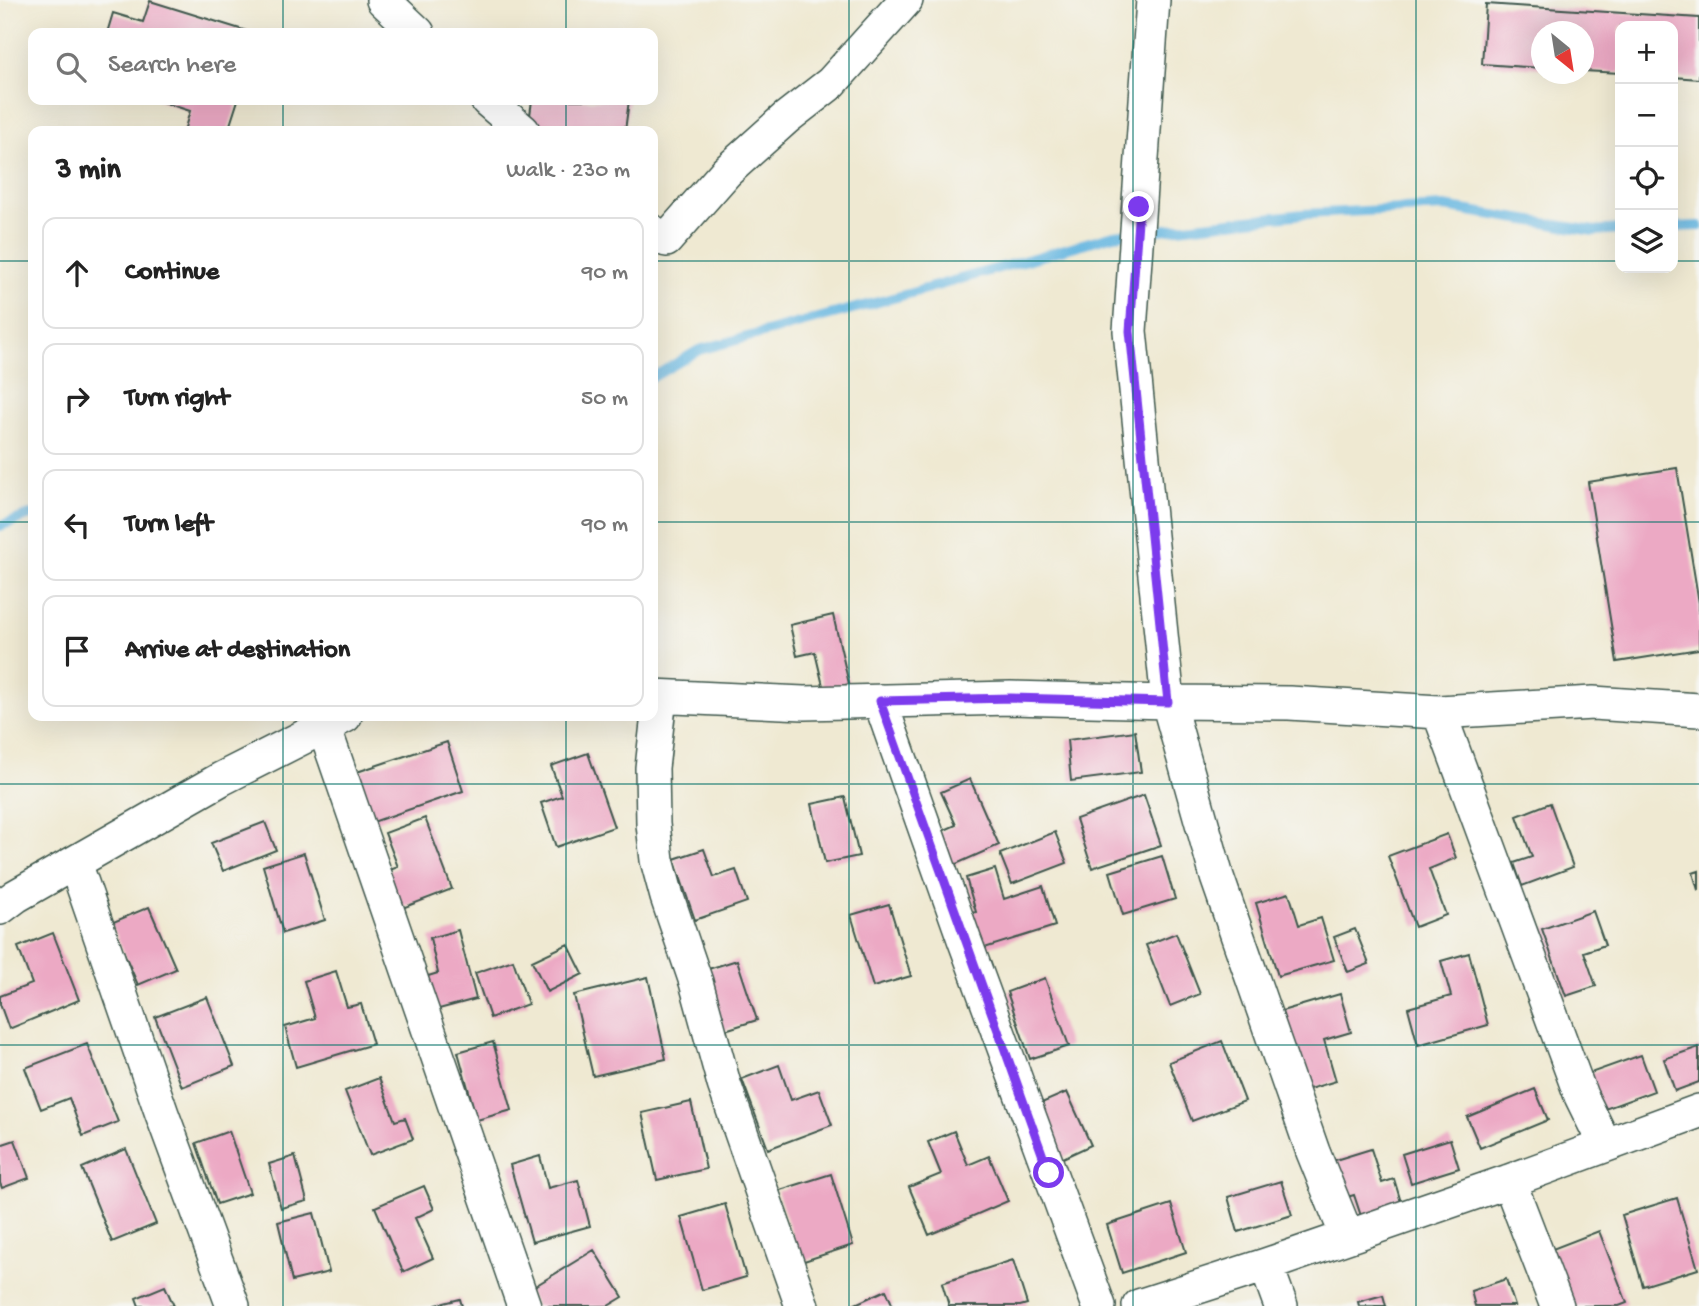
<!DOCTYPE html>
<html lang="en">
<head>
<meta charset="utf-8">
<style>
	:root { --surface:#fff; --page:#f6f6f6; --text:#222; --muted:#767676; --line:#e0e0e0 }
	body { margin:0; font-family:"Gochi Hand",sans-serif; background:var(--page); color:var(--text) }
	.controls { position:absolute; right:21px; top:21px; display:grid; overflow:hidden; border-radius:14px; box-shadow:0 7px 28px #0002 }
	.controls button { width:63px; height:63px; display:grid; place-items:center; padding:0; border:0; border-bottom:2px solid var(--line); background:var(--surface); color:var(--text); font:35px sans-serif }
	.compass { position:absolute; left:1531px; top:21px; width:63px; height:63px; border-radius:50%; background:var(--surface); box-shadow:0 7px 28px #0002; rotate:150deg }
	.stop { position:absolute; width:21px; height:21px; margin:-16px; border:5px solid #7c3aed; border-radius:50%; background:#fff }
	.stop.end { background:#7c3aed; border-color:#fff; box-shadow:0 2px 7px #0008 }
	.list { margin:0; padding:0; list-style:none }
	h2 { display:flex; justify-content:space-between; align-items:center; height:91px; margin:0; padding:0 28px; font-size:30px }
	h2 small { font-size:23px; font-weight:400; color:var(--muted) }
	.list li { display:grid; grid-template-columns:46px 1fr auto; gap:21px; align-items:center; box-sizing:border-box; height:112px; margin:0 14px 14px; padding:0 14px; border:2px solid var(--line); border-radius:14px }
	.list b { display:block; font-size:26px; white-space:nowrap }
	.list em { font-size:23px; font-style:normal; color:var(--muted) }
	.icon { flex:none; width:38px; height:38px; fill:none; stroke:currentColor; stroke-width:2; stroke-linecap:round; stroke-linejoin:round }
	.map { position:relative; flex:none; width:1699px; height:1306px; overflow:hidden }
	.search { position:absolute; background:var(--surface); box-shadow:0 7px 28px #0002; left:28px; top:28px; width:630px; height:77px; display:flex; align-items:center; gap:18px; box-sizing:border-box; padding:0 24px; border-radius:14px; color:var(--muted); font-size:26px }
	.panel { position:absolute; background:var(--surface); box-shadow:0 7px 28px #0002; left:28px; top:126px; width:630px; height:595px; border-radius:14px }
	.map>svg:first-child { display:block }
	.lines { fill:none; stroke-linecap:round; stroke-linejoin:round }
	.stream { stroke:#65b6e0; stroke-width:10 }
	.building { fill:#eca9c4 }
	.minor-casing { stroke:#3e574c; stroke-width:36 }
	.minor { stroke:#fff; stroke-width:33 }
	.route { stroke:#7c3aed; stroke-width:9 }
	.grid { fill:none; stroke:#0f766e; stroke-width:2; stroke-opacity:0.55 }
</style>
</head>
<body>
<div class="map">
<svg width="1699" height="1306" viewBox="0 0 1699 1306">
	<rect width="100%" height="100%" fill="#f6f6f2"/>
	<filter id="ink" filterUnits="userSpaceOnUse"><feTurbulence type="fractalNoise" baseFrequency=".0143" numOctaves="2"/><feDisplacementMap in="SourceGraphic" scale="14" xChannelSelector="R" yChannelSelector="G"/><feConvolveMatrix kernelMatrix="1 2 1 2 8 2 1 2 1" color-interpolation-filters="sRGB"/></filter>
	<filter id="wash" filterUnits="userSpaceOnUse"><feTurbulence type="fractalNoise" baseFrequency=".00686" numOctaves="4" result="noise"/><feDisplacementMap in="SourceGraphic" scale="28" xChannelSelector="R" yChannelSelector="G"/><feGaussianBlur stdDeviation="1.57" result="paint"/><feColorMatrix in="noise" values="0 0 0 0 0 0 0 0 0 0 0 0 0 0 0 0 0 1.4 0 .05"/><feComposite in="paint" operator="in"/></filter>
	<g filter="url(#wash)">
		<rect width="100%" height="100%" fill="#efe9d2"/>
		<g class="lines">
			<!-- stream -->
			<path class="stream" d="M 1673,227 L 1699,226
				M 653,377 L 699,350 L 908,294 L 1114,235 L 1303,214 L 1444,207 L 1594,231 L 1620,229
				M 0,526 L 33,514"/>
		</g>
		<g id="blocks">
			<!-- building -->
			<path class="building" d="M 150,1 L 253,33 L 107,33 L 113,13 L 143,22 Z
				M 1486,4 L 1699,18 L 1699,79 L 1673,77 L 1673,26 L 1620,26 L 1620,73 L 1584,71 L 1584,32 L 1542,32 L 1542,68 L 1482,64 Z
				M 156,100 L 238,100 L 228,131 L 184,131 L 190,111 Z
				M 532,100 L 629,100 L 625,131 L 528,131 Z
				M 1677,468 L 1699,603 L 1699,649 L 1617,662 L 1588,482 Z
				M 833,615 L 849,684 L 824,690 L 815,652 L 797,656 L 790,625 Z
				M 1135,731 L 1141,772 L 1071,781 L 1067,740 Z
				M 447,742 L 463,791 L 373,822 L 357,772 Z
				M 588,753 L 614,827 L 556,847 L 541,803 L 562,796 L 551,766 Z
				M 970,779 L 999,845 L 936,873 L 922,840 L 956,825 L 941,792 Z
				M 1144,795 L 1161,845 L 1092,868 L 1076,819 Z
				M 845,797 L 859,856 L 825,863 L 812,804 Z
				M 1550,803 L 1573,867 L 1522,886 L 1514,863 L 1532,857 L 1517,816 Z
				M 425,818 L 452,889 L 379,917 L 364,880 L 398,867 L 385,833 Z
				M 265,822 L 276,850 L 223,871 L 211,843 Z
				M 1055,832 L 1067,863 L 1012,884 L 1000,854 Z
				M 1447,834 L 1456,858 L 1429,869 L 1446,915 L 1415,927 L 1388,856 Z
				M 704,849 L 714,877 L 736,870 L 747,902 L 695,920 L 674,859 Z
				M 304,853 L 325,920 L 283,933 L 263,866 Z
				M 1162,856 L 1175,899 L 1123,915 L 1110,872 Z
				M 995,869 L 1004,899 L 1043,886 L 1055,926 L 975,951 L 964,915 L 976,912 L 966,878 Z
				M 1699,871 L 1699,889 L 1698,890 L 1693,873 Z
				M 1289,893 L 1299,925 L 1321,918 L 1334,960 L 1278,976 L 1256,903 Z
				M 889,904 L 911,976 L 873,987 L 851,915 Z
				M 149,907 L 176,969 L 138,985 L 111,923 Z
				M 1593,911 L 1605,945 L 1584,952 L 1596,986 L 1566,996 L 1542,929 Z
				M 1355,929 L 1369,964 L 1348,972 L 1334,937 Z
				M 458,930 L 476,999 L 413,1016 L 405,983 L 438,973 L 430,938 Z
				M 53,933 L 79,1000 L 9,1029 L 0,1004 L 0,996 L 32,984 L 18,947 Z
				M 1176,933 L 1200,994 L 1170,1006 L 1146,945 Z
				M 568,944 L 583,974 L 547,992 L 532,961 Z
				M 1469,953 L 1488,1025 L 1418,1045 L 1408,1008 L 1451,996 L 1441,961 Z
				M 513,960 L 528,1004 L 490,1018 L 475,973 Z
				M 737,960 L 757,1020 L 722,1031 L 702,971 Z
				M 336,971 L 347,1007 L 361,1004 L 373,1044 L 296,1067 L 285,1027 L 315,1018 L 304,981 Z
				M 648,977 L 666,1059 L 593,1076 L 574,995 Z
				M 1045,978 L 1069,1046 L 1030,1059 L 1007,992 Z
				M 1340,994 L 1351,1032 L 1324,1040 L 1336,1081 L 1299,1092 L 1275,1013 Z
				M 207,997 L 234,1066 L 182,1087 L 155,1017 Z
				M 1222,1041 L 1245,1101 L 1192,1121 L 1169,1062 Z
				M 493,1042 L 512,1110 L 477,1120 L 458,1052 Z
				M 87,1044 L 118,1122 L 83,1136 L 69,1098 L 41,1109 L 25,1068 Z
				M 1699,1047 L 1699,1082 L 1675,1091 L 1664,1059 Z
				M 1641,1055 L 1654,1091 L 1594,1113 L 1582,1076 Z
				M 779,1065 L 791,1100 L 819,1090 L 832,1125 L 768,1149 L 742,1079 Z
				M 379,1078 L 395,1121 L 405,1118 L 413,1139 L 370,1155 L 345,1091 Z
				M 1535,1089 L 1548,1120 L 1480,1148 L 1467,1117 Z
				M 1067,1092 L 1091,1145 L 1061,1159 L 1037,1105 Z
				M 691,1102 L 706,1169 L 657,1180 L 642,1113 Z
				M 229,1131 L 250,1193 L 217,1204 L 196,1143 Z
				M 954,1131 L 968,1165 L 989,1156 L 1008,1201 L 929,1235 L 909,1187 L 941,1174 L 928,1142 Z
				M 1450,1139 L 1459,1168 L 1411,1183 L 1402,1154 Z
				M 15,1140 L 29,1178 L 2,1188 L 0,1183 L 0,1145 Z
				M 126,1149 L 156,1224 L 112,1242 L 82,1168 Z
				M 1371,1149 L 1382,1183 L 1394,1179 L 1404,1212 L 1364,1225 L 1354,1195 L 1340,1199 L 1329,1162 Z
				M 295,1156 L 307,1201 L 281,1208 L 269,1164 Z
				M 540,1156 L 548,1188 L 578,1180 L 590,1226 L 532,1242 L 510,1165 Z
				M 831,1174 L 853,1245 L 801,1262 L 777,1191 Z
				M 1281,1181 L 1292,1215 L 1238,1232 L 1228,1197 Z
				M 424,1186 L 434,1209 L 415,1218 L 433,1258 L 403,1272 L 375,1207 Z
				M 1677,1198 L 1698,1269 L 1643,1286 L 1622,1215 Z
				M 725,1204 L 746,1277 L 702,1290 L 681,1217 Z
				M 1171,1204 L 1186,1252 L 1122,1273 L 1107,1225 Z
				M 314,1213 L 329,1272 L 292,1281 L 278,1222 Z
				M 1599,1231 L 1627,1303 L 1619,1306 L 1563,1306 L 1542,1253 Z
				M 594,1250 L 623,1297 L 608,1306 L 536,1306 L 527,1291 Z
				M 1013,1260 L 1027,1304 L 1020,1306 L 949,1306 L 942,1283 Z
				M 1506,1279 L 1515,1306 L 1475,1306 L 1471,1291 Z
				M 165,1286 L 174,1306 L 139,1306 L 136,1298 Z
				M 886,1290 L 893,1306 L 851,1306 Z
				M 1383,1295 L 1386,1306 L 1359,1306 L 1358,1302 Z
				M 460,1299 L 462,1306 L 436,1306 L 436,1305 Z"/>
		</g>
	</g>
	<g filter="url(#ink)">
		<use href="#blocks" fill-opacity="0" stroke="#3e574c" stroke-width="2"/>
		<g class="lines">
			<!-- minor casing -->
			<g class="minor-casing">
				<path id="minor" d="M 383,0 L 418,33
					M 1153,0 L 1130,331 L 1168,702 L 1217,877 L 1313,1152 L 1347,1236
					M 487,100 L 523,131
					M 653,232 L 666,240 L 726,172 L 786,118 L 831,83 L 906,0
					M 653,696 L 804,703 L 1011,698 L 1168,702 L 1289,703 L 1439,712 L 1593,703 L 1699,710
					M 660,697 L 652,768 L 653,824 L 657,860 L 667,897 L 696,982 L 724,1084 L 802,1306
					M 880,701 L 964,939 L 1099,1306
					M 1439,712 L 1581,1096 L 1605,1145
					M 324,727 L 524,1306
					M 75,863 L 162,1114 L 233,1306
					M 0,908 L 16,896 L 221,779 L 345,716
					M 1509,1181 L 1557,1306
					M 1266,1265 L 1281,1306
					M 1139,1306 L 1266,1265 L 1509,1181 L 1699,1111"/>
			</g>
			<!-- minor -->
			<use href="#minor" class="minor"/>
		</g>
	</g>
	<g class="lines" filter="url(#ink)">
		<!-- route -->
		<path class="route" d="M 1049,1173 L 880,701 L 1011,698 L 1168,702 L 1130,331 L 1139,207"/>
	</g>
	<!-- grid -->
	<path class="grid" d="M 283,0 L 283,33M 566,0 L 566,33M 849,0 L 849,1306M 1133,0 L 1133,1306M 1416,0 L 1416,1306M 283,100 L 283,131M 566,100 L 566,131M 0,261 L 33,261M 653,261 L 1620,261M 1673,261 L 1699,261M 0,522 L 33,522M 653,522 L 1699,522M 283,716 L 283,1306M 566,716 L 566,1306M 0,784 L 1699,784M 0,1045 L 1699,1045"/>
</svg>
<div class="controls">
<button>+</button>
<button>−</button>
<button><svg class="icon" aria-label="locate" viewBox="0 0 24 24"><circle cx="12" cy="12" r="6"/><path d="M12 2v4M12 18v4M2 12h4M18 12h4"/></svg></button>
<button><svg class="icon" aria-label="layers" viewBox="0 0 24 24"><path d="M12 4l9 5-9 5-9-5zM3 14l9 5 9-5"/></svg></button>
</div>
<svg class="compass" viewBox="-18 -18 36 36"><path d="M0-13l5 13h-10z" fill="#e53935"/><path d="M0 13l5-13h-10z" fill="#767676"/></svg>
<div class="stop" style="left:1049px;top:1173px"></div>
<div class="stop end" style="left:1139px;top:207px"></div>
<div class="search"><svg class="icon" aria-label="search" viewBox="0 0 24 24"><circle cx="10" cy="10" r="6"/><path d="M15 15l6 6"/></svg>Search here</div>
<section class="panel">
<h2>3 min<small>Walk · 230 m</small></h2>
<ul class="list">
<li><svg class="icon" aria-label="ahead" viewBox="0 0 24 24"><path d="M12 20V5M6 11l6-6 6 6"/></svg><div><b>Continue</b></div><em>90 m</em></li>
<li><svg class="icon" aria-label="right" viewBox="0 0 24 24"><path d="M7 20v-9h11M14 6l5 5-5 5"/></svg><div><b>Turn right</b></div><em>50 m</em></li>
<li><svg class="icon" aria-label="left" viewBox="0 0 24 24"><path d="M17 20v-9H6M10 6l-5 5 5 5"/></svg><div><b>Turn left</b></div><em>90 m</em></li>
<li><svg class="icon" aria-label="arrive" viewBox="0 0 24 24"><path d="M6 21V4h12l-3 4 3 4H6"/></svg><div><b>Arrive at destination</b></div></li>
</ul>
</section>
</div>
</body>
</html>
